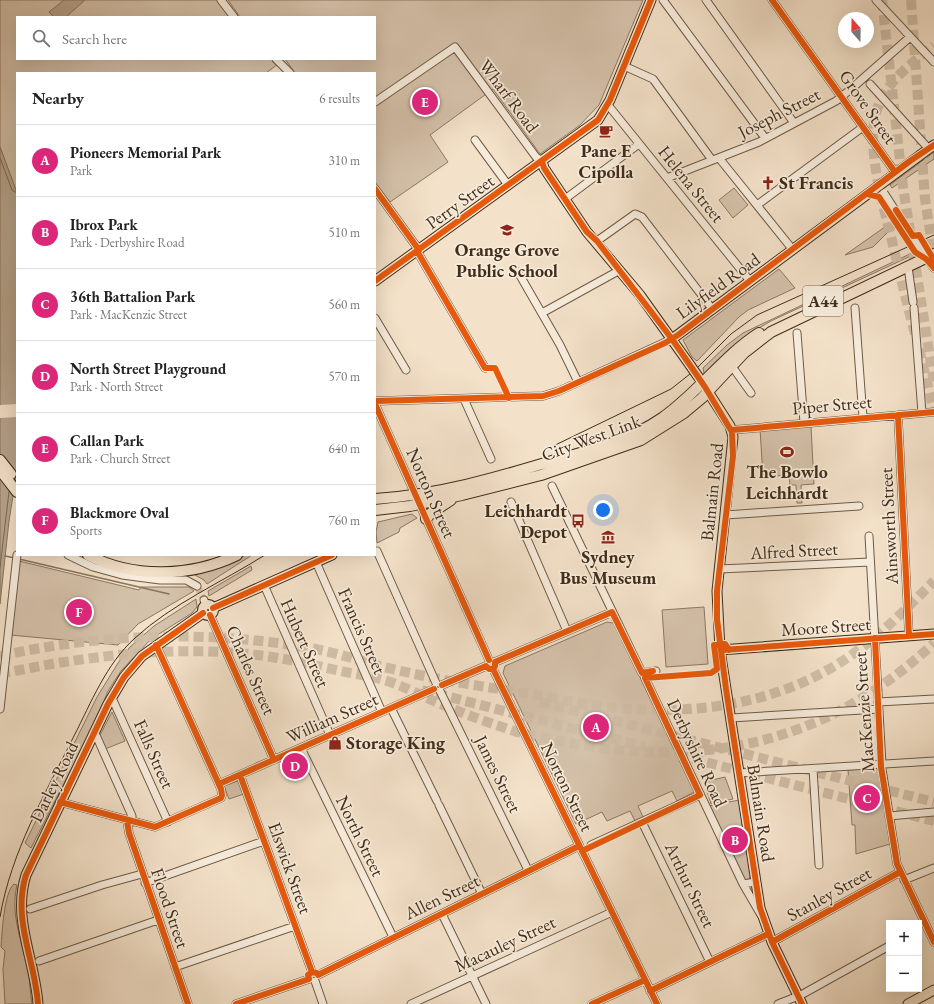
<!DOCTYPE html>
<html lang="en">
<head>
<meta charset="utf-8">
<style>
	:root { --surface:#fff; --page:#f2f2f2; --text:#222; --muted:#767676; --line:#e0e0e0; --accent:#db2777 }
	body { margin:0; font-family:"EB Garamond",serif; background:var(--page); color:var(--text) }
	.controls { position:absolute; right:12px; bottom:12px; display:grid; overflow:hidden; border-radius:0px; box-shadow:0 4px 16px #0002 }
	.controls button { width:36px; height:36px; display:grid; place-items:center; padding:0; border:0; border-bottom:1px solid var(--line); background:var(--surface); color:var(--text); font:20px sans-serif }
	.compass { position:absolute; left:838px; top:12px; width:36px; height:36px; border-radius:50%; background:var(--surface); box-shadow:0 4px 16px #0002; rotate:340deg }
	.you { position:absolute; left:603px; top:510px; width:14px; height:14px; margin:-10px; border:3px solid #fff; border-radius:50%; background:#1a73e8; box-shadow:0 0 0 6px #1a73e833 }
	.badge { display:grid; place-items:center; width:26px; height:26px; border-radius:50%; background:var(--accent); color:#fff; font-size:13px; font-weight:700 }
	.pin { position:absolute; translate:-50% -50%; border:2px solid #fff; box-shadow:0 1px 4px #0006 }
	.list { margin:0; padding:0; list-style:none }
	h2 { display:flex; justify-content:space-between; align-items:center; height:52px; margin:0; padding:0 16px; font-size:17px }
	h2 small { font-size:13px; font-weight:400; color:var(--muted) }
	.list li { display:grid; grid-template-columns:26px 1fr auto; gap:12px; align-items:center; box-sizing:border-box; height:72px; padding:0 16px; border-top:1px solid var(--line) }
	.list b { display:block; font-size:15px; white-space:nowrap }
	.list p { margin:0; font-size:13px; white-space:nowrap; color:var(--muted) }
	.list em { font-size:13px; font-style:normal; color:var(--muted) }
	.icon { flex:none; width:22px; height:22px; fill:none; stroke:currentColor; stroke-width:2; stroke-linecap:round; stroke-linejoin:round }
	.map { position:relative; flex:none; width:934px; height:1004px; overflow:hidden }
	.search { position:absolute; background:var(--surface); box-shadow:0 4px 16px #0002; left:16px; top:16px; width:360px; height:44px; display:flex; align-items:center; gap:10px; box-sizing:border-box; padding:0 14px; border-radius:0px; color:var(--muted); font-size:15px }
	.panel { position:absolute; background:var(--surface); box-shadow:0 4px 16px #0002; left:16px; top:72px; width:360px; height:484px; border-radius:0px }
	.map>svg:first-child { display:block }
	.green { fill:#d5c2ab; stroke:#8c7862 }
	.water { fill:#b7a48d; stroke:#88745f }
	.pier { fill:#f3e1c9 }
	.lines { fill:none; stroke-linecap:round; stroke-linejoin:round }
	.shore { stroke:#7c6853; stroke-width:1 }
	.stream { stroke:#88745f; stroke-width:1.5 }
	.minor-tunnel { stroke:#d0bda6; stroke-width:7; stroke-dasharray:7 3.5; stroke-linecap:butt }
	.highway-tunnel { stroke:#d0bda6; stroke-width:10; stroke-dasharray:10 5; stroke-linecap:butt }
	.minor-casing { stroke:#6e5a45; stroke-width:9 }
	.major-casing { stroke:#422d19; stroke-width:11 }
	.highway-casing { stroke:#422d19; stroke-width:12 }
	.minor { stroke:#f7ecdc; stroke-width:7 }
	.major { stroke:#f3e1c9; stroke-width:9 }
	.highway { stroke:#f3e1c9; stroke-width:10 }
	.tram { stroke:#422d19; stroke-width:1 }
	.minor-bridge-casing { stroke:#6e5a45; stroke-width:9; stroke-linecap:butt }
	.major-bridge-casing { stroke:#422d19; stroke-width:11; stroke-linecap:butt }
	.minor-bridge { stroke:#f7ecdc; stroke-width:7 }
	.major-bridge { stroke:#f3e1c9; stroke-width:9 }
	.cycleway-casing { stroke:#f7ecdc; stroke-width:8 }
	.cycleway { stroke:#e8590c; stroke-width:6 }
	.labels { text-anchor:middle; stroke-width:3.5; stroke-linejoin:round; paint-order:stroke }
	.shield { fill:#f7ecdc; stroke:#786654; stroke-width:1 }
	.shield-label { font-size:17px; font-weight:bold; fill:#422d19 }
	.street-label { font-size:18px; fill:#422d19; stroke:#f7ecdc }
	.poi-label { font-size:18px; font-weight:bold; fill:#422d19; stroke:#f7ecdc }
</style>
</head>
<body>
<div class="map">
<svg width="934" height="1004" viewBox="0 0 934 1004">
	<rect width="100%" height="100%" fill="#f3e1c9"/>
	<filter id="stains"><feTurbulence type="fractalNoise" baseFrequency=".005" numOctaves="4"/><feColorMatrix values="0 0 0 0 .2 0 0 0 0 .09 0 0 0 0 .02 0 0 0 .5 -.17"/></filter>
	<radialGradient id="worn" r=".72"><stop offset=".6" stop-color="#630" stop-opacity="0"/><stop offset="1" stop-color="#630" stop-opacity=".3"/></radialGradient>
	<!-- green -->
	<path class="green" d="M 0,0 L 217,0 L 230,17 L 17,17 L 17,59 L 271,59 L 278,64 L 266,73 L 17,73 L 17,193 L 0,147 Z
		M 228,0 L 643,0 L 599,105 L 580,125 L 540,154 L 493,89 L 430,135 L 448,162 L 390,202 L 375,182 L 375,73 L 295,73 L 285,59 L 375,59 L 375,17 L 240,17 Z
		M 934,152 L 934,159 L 892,188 L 890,185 Z
		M 734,188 L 748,205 L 733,218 L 719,200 Z
		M 892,222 L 896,227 L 888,232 L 873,247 L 845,255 Z
		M 914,252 L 915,254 L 771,321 L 754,331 L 707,374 L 704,373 L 703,368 L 727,345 L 743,333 Z
		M 779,269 L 795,288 L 748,310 L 739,317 L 697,361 L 692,357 L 683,340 Z
		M 811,426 L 814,484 L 801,485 L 802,503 L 797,503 L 796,485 L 790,485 L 789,475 L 763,477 L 760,429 Z
		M 412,514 L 417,518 L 400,528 L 399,532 L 377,543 L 376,532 L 378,522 Z
		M 246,555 L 252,555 L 207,584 L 204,580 L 195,575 L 218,568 Z
		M 19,561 L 139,590 L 141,587 L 189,587 L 194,591 L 138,624 L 118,645 L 10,635 Z
		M 251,566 L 252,570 L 209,596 L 208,591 Z
		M 196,599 L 197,607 L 192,613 L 151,639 L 121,671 L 108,691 L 96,721 L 31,848 L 25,843 L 97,697 L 118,663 L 130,647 L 154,626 Z
		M 704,607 L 708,664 L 666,667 L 662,610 Z
		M 607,622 L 613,623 L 616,626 L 694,792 L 677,801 L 672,791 L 638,806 L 643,817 L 635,821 L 630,811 L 607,821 L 602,812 L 576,824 L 503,673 L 505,666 Z
		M 112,712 L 125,741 L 105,749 L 99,737 Z
		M 300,757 L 305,768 L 290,775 L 285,763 Z
		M 879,768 L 890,844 L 856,854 L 855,825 L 852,825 L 848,770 Z
		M 725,777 L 733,799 L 711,804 L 704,782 Z
		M 238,781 L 244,794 L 229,799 L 224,786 Z
		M 739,800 L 751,875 L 748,880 L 744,879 L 709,806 Z
		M 14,884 L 17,885 C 10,915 22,941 28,970 C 30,981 30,993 32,1004 L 5,1004 L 3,969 L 5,951 L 1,947 C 2,933 4,892 14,884 Z"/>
	<!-- water -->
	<path class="water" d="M 64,0 L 85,0 L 66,17 L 54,17 L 49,12 Z
		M 0,147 L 17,193 L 17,471 L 9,521 L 0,604 Z"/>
	<!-- pier -->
	<path class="pier" d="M 17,404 L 17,417 L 0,418 L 0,405 Z"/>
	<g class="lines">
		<!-- shore -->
		<path class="shore" d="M 0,158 L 12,190 L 17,193
			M 0,567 L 9,492"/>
		<!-- stream -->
		<path class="stream" d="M 5,556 L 15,558
			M 19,559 L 169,594"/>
		<!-- minor-tunnel -->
		<path class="minor-tunnel" d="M 197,586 L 204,600"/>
		<!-- highway-tunnel -->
		<path class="highway-tunnel" d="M 882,0 L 903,187 L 934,383
			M 911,0 L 925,199 L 934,257
			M 915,334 C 907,304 900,275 893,245 C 884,207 862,139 880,102 C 890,79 914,61 934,46
			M 919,349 L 934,411
			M 0,656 C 99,634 204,630 304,647 C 330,651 355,659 380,666 C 428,678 477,686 526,693 C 556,698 587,706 618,708 C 696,715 775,704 841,662 C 876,640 905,610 934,581
			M 0,674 C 90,655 187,643 278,658 C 299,661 320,667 341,671 C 355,674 370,676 384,680 C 401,685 418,694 434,701 C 461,713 489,723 517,732 C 536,737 556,740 575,744 C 714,768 830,740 934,643
			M 422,690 L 645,747
			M 540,702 L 934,802
			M 678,755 L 934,821"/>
		<!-- minor casing -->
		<g class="minor-casing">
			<path id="minor" d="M 221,0 L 234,17
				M 663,0 L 765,138
				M 706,0 L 794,123
				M 772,0 L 895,172
				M 876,0 L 934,62
				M 276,59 L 290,73
				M 624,66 L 653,79 L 712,160
				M 870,84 L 929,149
				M 375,102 L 455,47 L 536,157 L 542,161
				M 608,105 L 750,281
				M 475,140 L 508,185
				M 719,158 L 793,250
				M 667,178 L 759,142 L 836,101 L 851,89 L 910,37
				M 375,189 L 419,250
				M 565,199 L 639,144
				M 757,205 L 863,127
				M 597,241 L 635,214 L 642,217 L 713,310
				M 920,249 L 934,268
				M 417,251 L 485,368
				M 908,267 L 913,302
				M 518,272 L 560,345 L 578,382
				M 855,308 L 863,418
				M 914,308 L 922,413
				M 542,313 L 620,270
				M 375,318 L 406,370
				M 797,333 L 804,423
				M 731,365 L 751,393
				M 464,399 L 491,459
				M 375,401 L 543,396 L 559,391 L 672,339
				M 375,404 L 489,660
				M 898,415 L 909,636
				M 732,430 L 934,412
				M 552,486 L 642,673 L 656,671
				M 511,502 L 567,631
				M 725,515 L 859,506
				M 869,536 L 882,764
				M 377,551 L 436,683
				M 68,555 L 93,567 L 122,575 L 160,580 L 186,580 L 197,586
				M 316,562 L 382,712
				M 719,569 L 870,562
				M 264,585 L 330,735
				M 204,600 L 206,605
				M 210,615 L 274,760
				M 495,662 L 612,612
				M 493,669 L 657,1004
				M 645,678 L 743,884 L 756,882
				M 442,685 L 486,666
				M 440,691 L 528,870
				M 112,698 L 168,822
				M 878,702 L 934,699
				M 391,708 L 437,801
				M 0,709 L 17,555
				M 731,718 L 879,709
				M 95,733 L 132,816 L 132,822
				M 301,748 L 393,937
				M 813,769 L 819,865
				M 882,769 L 897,864 L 934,942
				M 739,773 L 934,761
				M 240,775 L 312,972
				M 219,784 L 434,689
				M 60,802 L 155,827 L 221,798 L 222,795 L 221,789 L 156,645
				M 439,805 L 482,894
				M 889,816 L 934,812
				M 127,821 L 129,833 L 188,1004
				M 642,822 L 710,962
				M 591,845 L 700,795
				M 904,880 L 934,868
				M 145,883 L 264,841
				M 743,884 L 761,915
				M 30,909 L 102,885 L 142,874
				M 442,914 L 486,1004
				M 772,942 L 900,872
				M 39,961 L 158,920
				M 175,967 L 295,926
				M 318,975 L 579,846
				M 315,981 L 323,1004
				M 650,991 L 768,934
				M 236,1004 L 309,979
				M 411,1004 L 612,912
				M 592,1004 L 645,980
				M 778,1004 L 801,995 L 889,946"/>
		</g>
		<!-- major casing -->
		<g class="major-casing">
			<path id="major" d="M 542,161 L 544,168 L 587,232 L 640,295 L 690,365
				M 375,281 L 598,120 L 610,100 L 651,0
				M 672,339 L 934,145
				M 705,387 L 730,426 L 733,437 L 717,591 L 720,650 L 760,908 L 772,942 L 802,1004
				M202.5 610a5.5 5.5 0 1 1 11 0a5.5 5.5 0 1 1-11 0Z
				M 213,608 L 332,555
				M 720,650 L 934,634
				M 38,1004 C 35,960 12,919 26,875 L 108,704 L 124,677 L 142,656 L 203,613
				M 908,1004 L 934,990"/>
		</g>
		<!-- highway casing -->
		<g class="highway-casing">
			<path id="highway" d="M 0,460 L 11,474
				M 0,470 L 17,492
				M 375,499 C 437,495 496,478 555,460 C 592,450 630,440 662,418 C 698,393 723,356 759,333
				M 375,510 L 410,506 L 462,495 L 541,475 L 641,440 L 684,413 L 702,398 L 744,353 L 771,332 L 934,254
				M 426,519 L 431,513 L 451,500
				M 88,555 C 133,579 192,577 237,555"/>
		</g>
		<!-- minor -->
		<use href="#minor" class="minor"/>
		<!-- major -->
		<use href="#major" class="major"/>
		<!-- highway -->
		<use href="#highway" class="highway"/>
		<!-- tram -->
		<path class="tram" d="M 545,450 L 671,389 L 695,370 L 731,334 L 757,315 L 934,235
			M 0,917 C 11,852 45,794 74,736 C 91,703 106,664 135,638 C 172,604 222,582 265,555"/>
		<!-- minor-bridge casing -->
		<g class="minor-bridge-casing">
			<path id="minor-bridge" d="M 884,193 L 920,249"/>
		</g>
		<!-- major-bridge casing -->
		<g class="major-bridge-casing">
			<path id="major-bridge" d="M 690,365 L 699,378"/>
		</g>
		<!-- minor-bridge -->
		<use href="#minor-bridge" class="minor-bridge"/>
		<!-- major-bridge -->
		<use href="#major-bridge" class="major-bridge"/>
		<!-- cycleway casing -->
		<g class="cycleway-casing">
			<path id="cycleway" d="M 772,0 L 895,172
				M 542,161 L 544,168 L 587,232 L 597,241 L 672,339 L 705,387 L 732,432 L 733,456 L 717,591 L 717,619 L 726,689 L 760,908 L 772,942 L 802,1004
				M 375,189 L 419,250
				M 868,194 L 879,197 L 915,252 L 926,259 L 934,268
				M 896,210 L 913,236 L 919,235 L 934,260
				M 417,251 L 485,368 L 495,368 L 509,398
				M 375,281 L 598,120 L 610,100 L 651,0
				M 375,401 L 543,396 L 559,391 L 665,343 L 678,335 L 910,161 L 934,145
				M 375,404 L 489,660
				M 898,415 L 909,636
				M 732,430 L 934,412
				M 213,608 L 332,555
				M 210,615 L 274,760
				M 875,638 L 881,767 L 897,864 L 934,942
				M 723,650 L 934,634
				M 493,669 L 657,1004
				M 442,685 L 486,666 L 489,669 L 493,669 L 495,666 L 495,662 L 612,612 L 642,673 L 653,671
				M 240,775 L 312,972
				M 219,784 L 434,689
				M 60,802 L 155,827 L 221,798 L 222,795 L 221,789 L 156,645
				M 127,821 L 129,833 L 188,1004
				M 582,851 L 700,795 L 645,678 L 711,673 L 717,669 L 714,645 L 725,644 L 729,650
				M 772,942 L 900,872
				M 318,975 L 579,846
				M 650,991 L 768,934
				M 38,1004 C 35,960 12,919 26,875 L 108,704 L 124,677 L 142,656 L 203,613
				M 236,1004 L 309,979 L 308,975 L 312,972 L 317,973
				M 592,1004 L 645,980"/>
		</g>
		<!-- cycleway -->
		<use href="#cycleway" class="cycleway"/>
	</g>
	<!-- icons -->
	<defs>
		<g id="cafe-bare" transform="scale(1.08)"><path d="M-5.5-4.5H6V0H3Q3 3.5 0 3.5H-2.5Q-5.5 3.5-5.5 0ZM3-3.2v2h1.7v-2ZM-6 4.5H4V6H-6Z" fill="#8f2418" stroke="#f7ecdc" stroke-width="2.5" paint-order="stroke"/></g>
		<g id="church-bare" transform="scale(1.08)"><path d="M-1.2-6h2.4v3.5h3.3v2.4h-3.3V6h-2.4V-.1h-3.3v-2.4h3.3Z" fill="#8f2418" stroke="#f7ecdc" stroke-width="2.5" paint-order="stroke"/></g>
		<g id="school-bare" transform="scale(1.08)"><path d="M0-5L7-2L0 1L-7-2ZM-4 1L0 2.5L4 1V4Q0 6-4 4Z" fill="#8f2418" stroke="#f7ecdc" stroke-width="2.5" paint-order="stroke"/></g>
		<g id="stadium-bare" transform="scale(1.08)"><path d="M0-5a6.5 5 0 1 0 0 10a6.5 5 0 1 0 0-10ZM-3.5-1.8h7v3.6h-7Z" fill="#8f2418" stroke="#f7ecdc" stroke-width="2.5" paint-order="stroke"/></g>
		<g id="bus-bare" transform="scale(1.08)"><path d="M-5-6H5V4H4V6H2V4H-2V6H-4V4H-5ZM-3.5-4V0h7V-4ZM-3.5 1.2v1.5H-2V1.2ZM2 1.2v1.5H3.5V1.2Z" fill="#8f2418" stroke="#f7ecdc" stroke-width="2.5" paint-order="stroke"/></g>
		<g id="museum-bare" transform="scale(1.08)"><path d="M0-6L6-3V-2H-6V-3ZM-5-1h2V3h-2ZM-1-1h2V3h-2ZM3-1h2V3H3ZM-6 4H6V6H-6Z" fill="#8f2418" stroke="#f7ecdc" stroke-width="2.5" paint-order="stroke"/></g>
		<g id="shop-bare" transform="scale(1.08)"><path d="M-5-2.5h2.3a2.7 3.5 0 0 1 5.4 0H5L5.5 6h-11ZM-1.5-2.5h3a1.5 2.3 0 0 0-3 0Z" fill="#8f2418" stroke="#f7ecdc" stroke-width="2.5" paint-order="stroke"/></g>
	</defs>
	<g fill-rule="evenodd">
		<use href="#cafe-bare" x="606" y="131"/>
		<use href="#church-bare" x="768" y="183"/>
		<use href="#school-bare" x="507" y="230"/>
		<use href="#stadium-bare" x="787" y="452"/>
		<use href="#bus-bare" x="578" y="521"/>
		<use href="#museum-bare" x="608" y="537"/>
		<use href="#shop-bare" x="335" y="743"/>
	</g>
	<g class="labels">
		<!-- shield labels -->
		<rect class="shield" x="803" y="286" width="40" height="30" rx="3"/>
		<g class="shield-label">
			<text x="823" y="307">A44</text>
		</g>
		<!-- street labels -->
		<g class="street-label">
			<text transform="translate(509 96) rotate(53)" y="6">Wharf Road</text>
			<text transform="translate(868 107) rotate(55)" y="6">Grove Street</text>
			<text transform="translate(779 113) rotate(-27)" y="6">Joseph Street</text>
			<text transform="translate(691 184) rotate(51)" y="6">Helena Street</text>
			<text transform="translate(460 202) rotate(-36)" y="6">Perry Street</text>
			<text transform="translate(718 286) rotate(-36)" y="6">Lilyfield Road</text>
			<text transform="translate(832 405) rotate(-5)" y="6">Piper Street</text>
			<text transform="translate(591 438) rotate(-20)" y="6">City West Link</text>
			<text transform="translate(712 492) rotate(-84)" y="6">Balmain Road</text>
			<text transform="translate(431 493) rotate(66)" y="6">Norton Street</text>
			<text transform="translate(889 526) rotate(-93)" y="6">Ainsworth Street</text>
			<text transform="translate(794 551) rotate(-3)" y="6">Alfred Street</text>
			<text transform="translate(826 627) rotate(-4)" y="6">Moore Street</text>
			<text transform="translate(362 631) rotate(66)" y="6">Francis Street</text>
			<text transform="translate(305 643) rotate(66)" y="6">Hubert Street</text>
			<text transform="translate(251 670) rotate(66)" y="6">Charles Street</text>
			<text transform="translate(864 712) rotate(-94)" y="6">MacKenzie Street</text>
			<text transform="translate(332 718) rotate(-24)" y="6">William Street</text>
			<text transform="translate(697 753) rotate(65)" y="6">Derbyshire Road</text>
			<text transform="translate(154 754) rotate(66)" y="6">Falls Street</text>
			<text transform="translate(498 774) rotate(64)" y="6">James Street</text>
			<text transform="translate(54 782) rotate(-64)" y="6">Darley Road</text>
			<text transform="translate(567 787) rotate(64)" y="6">Norton Street</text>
			<text transform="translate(761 813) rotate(81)" y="6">Balmain Road</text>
			<text transform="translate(360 836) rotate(64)" y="6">North Street</text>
			<text transform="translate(290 868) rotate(70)" y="6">Elswick Street</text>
			<text transform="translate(690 885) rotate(64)" y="6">Arthur Street</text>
			<text transform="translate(829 894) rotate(-29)" y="6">Stanley Street</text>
			<text transform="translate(442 897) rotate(-26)" y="6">Allen Street</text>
			<text transform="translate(170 908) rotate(71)" y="6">Flood Street</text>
			<text transform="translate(505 944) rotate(-25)" y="6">Macauley Street</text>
		</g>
		<!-- poi labels -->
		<g class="poi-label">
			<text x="606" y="157">Pane E<tspan x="606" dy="21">Cipolla</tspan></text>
			<text x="779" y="189" text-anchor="start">St Francis</text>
			<text x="507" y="256">Orange Grove<tspan x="507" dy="21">Public School</tspan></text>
			<text x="787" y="478">The Bowlo<tspan x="787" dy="21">Leichhardt</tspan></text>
			<text x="567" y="517" text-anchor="end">Leichhardt<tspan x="567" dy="21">Depot</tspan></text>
			<text x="608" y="563">Sydney<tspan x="608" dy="21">Bus Museum</tspan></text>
			<text x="346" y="749" text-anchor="start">Storage King</text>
		</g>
	</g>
	<rect width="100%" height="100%" filter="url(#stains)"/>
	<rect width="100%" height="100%" fill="url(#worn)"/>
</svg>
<div class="controls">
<button>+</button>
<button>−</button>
</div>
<svg class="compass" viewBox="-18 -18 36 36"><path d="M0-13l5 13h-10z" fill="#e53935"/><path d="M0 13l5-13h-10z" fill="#767676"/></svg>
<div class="you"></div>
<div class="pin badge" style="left:596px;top:727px">A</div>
<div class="pin badge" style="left:735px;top:840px">B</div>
<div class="pin badge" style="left:867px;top:798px">C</div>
<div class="pin badge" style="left:295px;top:766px">D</div>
<div class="pin badge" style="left:425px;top:102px">E</div>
<div class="pin badge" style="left:79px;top:612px">F</div>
<div class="search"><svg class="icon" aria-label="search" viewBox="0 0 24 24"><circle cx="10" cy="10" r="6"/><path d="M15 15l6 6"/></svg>Search here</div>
<section class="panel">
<h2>Nearby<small>6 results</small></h2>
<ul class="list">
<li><span class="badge">A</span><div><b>Pioneers Memorial Park</b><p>Park</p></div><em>310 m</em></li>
<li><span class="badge">B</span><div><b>Ibrox Park</b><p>Park · Derbyshire Road</p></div><em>510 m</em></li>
<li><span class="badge">C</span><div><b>36th Battalion Park</b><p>Park · MacKenzie Street</p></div><em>560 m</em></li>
<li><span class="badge">D</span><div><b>North Street Playground</b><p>Park · North Street</p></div><em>570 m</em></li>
<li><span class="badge">E</span><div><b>Callan Park</b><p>Park · Church Street</p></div><em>640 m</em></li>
<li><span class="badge">F</span><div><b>Blackmore Oval</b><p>Sports</p></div><em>760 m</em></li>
</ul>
</section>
</div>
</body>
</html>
